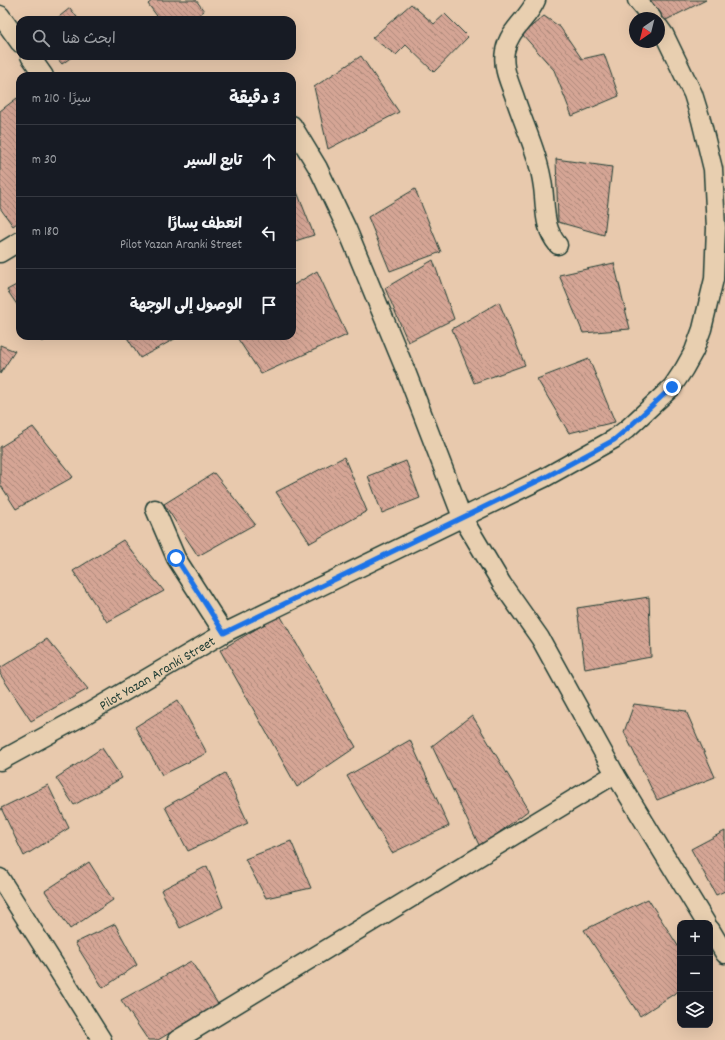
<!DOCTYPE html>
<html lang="ar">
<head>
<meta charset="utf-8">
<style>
	:root { --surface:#171b24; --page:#242831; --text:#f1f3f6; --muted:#9ea1a6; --line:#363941 }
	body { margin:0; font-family:Dekko,"Playpen Sans Arabic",sans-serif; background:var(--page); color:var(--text); direction:rtl }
	.controls { position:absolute; right:12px; bottom:12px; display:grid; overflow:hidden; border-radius:8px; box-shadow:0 4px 16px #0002 }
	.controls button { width:36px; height:36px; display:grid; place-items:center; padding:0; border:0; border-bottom:1px solid var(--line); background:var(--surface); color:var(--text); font:20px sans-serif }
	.compass { position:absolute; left:629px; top:12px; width:36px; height:36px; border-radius:50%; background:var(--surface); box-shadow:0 4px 16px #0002; rotate:215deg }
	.stop { position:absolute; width:12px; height:12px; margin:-9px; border:3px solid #1a73e8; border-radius:50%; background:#fff }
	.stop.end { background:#1a73e8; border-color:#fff; box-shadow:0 1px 4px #0008 }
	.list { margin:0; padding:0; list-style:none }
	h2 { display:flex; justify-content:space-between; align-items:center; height:52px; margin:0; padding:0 16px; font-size:17px }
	h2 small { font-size:13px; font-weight:400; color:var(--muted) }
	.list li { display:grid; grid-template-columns:26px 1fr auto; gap:12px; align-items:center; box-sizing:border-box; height:72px; padding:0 16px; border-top:1px solid var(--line) }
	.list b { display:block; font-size:15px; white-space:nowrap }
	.list p { margin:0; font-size:13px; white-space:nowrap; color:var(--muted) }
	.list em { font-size:13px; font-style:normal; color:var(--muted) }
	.icon { flex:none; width:22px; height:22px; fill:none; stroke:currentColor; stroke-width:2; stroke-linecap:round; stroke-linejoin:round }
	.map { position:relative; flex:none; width:725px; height:1040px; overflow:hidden; direction:ltr }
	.search { position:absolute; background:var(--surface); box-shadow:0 4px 16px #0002; left:16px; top:16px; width:280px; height:44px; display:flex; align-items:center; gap:10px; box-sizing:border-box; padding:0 14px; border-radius:12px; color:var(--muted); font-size:15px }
	.panel { position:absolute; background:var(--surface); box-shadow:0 4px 16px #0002; left:16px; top:72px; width:280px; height:268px; border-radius:12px; direction:rtl }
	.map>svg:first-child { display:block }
	.building { fill:url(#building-back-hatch); stroke:#1f3d34 }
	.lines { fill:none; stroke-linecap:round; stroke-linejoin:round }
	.street-casing { stroke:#1f3d34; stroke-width:21 }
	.street { stroke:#e8cfb0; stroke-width:18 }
	.route { stroke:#1a73e8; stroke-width:5 }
	.labels { text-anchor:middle; stroke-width:4; stroke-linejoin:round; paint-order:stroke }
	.street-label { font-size:14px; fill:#1f3d34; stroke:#e8cfb0 }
</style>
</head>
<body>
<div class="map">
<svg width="725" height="1040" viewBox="0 0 725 1040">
	<defs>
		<pattern id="building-back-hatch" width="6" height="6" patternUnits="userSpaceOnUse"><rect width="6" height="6" fill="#d5a595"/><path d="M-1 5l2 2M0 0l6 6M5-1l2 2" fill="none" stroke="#ac887a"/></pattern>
	</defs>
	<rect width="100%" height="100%" fill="#e8c9ad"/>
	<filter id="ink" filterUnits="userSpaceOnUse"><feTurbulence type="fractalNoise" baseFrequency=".025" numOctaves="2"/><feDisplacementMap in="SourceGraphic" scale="8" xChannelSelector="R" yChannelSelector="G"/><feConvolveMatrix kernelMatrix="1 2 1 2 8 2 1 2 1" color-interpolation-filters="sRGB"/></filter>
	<g filter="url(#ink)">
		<!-- building -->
		<path class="building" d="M 153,0 L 196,0 L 204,11 L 192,20 L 160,20 L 148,4 Z
			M 650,0 L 706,0 L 664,21 Z
			M 411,4 L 434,24 L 445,14 L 468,37 L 434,72 L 406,45 L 396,55 L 372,38 Z
			M 70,8 L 79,20 L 55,20 Z
			M 544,16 L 560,27 L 582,59 L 604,54 L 619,96 L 572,116 L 554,70 L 522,34 Z
			M 55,56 L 73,56 L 62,64 Z
			M 361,56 L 399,112 L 328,149 L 314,87 Z
			M 17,98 L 20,103 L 20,221 L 13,226 L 0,208 L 0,111 Z
			M 556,159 L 612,167 L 604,235 L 558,222 Z
			M 292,179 L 314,235 L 292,242 Z
			M 415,189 L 441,252 L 390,271 L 368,217 Z
			M 433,260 L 454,319 L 408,342 L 385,288 Z
			M 614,263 L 630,329 L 583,333 L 559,275 Z
			M 317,271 L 347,335 L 261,374 L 236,336 L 292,336 L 292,286 Z
			M 20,283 L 20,309 L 7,290 Z
			M 499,302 L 525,365 L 474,383 L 452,329 Z
			M 38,336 L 52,336 L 42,342 Z
			M 126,336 L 180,336 L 140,358 Z
			M 0,345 L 15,351 L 0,374 Z
			M 589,359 L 615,422 L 569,433 L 537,379 Z
			M 33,427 L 73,477 L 16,509 L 0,484 L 0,447 Z
			M 344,457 L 367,511 L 310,543 L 276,492 Z
			M 406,461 L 420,498 L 382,513 L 368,476 Z
			M 214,473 L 255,524 L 198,556 L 164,504 Z
			M 123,540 L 164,591 L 107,622 L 73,571 Z
			M 649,597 L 651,657 L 585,669 L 577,608 Z
			M 280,615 L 356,747 L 297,787 L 220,650 Z
			M 47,639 L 88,689 L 31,721 L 0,674 L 0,668 Z
			M 178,700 L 207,753 L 162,775 L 135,727 Z
			M 634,704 L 686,711 L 715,777 L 657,800 L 624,732 Z
			M 472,715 L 529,810 L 480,847 L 432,746 Z
			M 410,740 L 449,826 L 392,853 L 347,776 Z
			M 102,748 L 122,778 L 74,805 L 56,778 Z
			M 225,773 L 248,823 L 188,851 L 165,807 Z
			M 48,785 L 69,828 L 24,856 L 1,808 Z
			M 725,831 L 725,891 L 716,895 L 691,849 Z
			M 291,841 L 311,888 L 266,898 L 245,859 Z
			M 89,862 L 113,900 L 70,929 L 45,891 Z
			M 207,866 L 223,907 L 180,928 L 161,890 Z
			M 648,899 L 680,949 L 680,990 L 640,1016 L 584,930 Z
			M 115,924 L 137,965 L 103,988 L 75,943 Z
			M 191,961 L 218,1004 L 158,1040 L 148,1040 L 121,1000 Z"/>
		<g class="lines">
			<!-- street casing -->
			<g class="street-casing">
				<g id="street">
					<path d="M 536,0 C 529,18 509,29 505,51 C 502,67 509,81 514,95 C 524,126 539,155 543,187 C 546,209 543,227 558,245"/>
					<path d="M 637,0 L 652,18"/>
					<path d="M 0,15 L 20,43"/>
					<path d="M 30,56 L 44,76"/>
					<path d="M 292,125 L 318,168 L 347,229 L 407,374 L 462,517 L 502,584 L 540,638 L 615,774 L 706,923"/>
					<path d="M 0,253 L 20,241"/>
					<path d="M 155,509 L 176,558 L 224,633"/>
					<path id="s1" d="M 0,761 L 88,713 L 224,633 L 544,478 L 614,439 L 627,429 L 672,387 L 684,369 L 694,351 L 702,329 L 714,279 L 716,228 L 713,169 L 701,120 L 693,94 L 664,34 L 659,27"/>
					<path d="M 0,878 L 102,1040"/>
					<path d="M 710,929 L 725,954"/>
					<path d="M 177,1040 L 615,774"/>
				</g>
			</g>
			<!-- street -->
			<use href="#street" class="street"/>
		</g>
	</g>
	<g class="lines" filter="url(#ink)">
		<!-- route -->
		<path class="route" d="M 176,558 L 224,633 L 544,478 L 614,440 L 627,429 L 672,387"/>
	</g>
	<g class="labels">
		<!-- street labels -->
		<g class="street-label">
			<text dy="5" stroke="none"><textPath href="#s1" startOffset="180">Pilot Yazan Aranki Street</textPath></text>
		</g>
	</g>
</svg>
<div class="controls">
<button>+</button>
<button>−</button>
<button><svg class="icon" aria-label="layers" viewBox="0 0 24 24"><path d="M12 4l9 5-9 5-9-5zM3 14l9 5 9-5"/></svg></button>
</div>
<svg class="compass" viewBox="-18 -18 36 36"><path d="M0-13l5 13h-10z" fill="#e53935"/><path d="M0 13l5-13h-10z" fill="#9ea1a6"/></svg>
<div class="stop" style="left:176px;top:558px"></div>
<div class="stop end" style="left:672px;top:387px"></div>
<div class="search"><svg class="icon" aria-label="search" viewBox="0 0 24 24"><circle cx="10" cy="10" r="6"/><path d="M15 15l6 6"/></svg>ابحث هنا</div>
<section class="panel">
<h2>3 دقيقة<small>سيرًا · 210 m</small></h2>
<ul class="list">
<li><svg class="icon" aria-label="ahead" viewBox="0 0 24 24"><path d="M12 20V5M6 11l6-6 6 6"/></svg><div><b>تابع السير</b></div><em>30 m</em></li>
<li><svg class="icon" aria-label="left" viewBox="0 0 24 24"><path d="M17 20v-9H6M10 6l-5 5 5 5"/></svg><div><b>انعطف يسارًا</b><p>Pilot Yazan Aranki Street</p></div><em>180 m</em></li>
<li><svg class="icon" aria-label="arrive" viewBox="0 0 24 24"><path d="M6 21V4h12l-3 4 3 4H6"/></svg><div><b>الوصول إلى الوجهة</b></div></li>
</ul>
</section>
</div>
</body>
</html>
